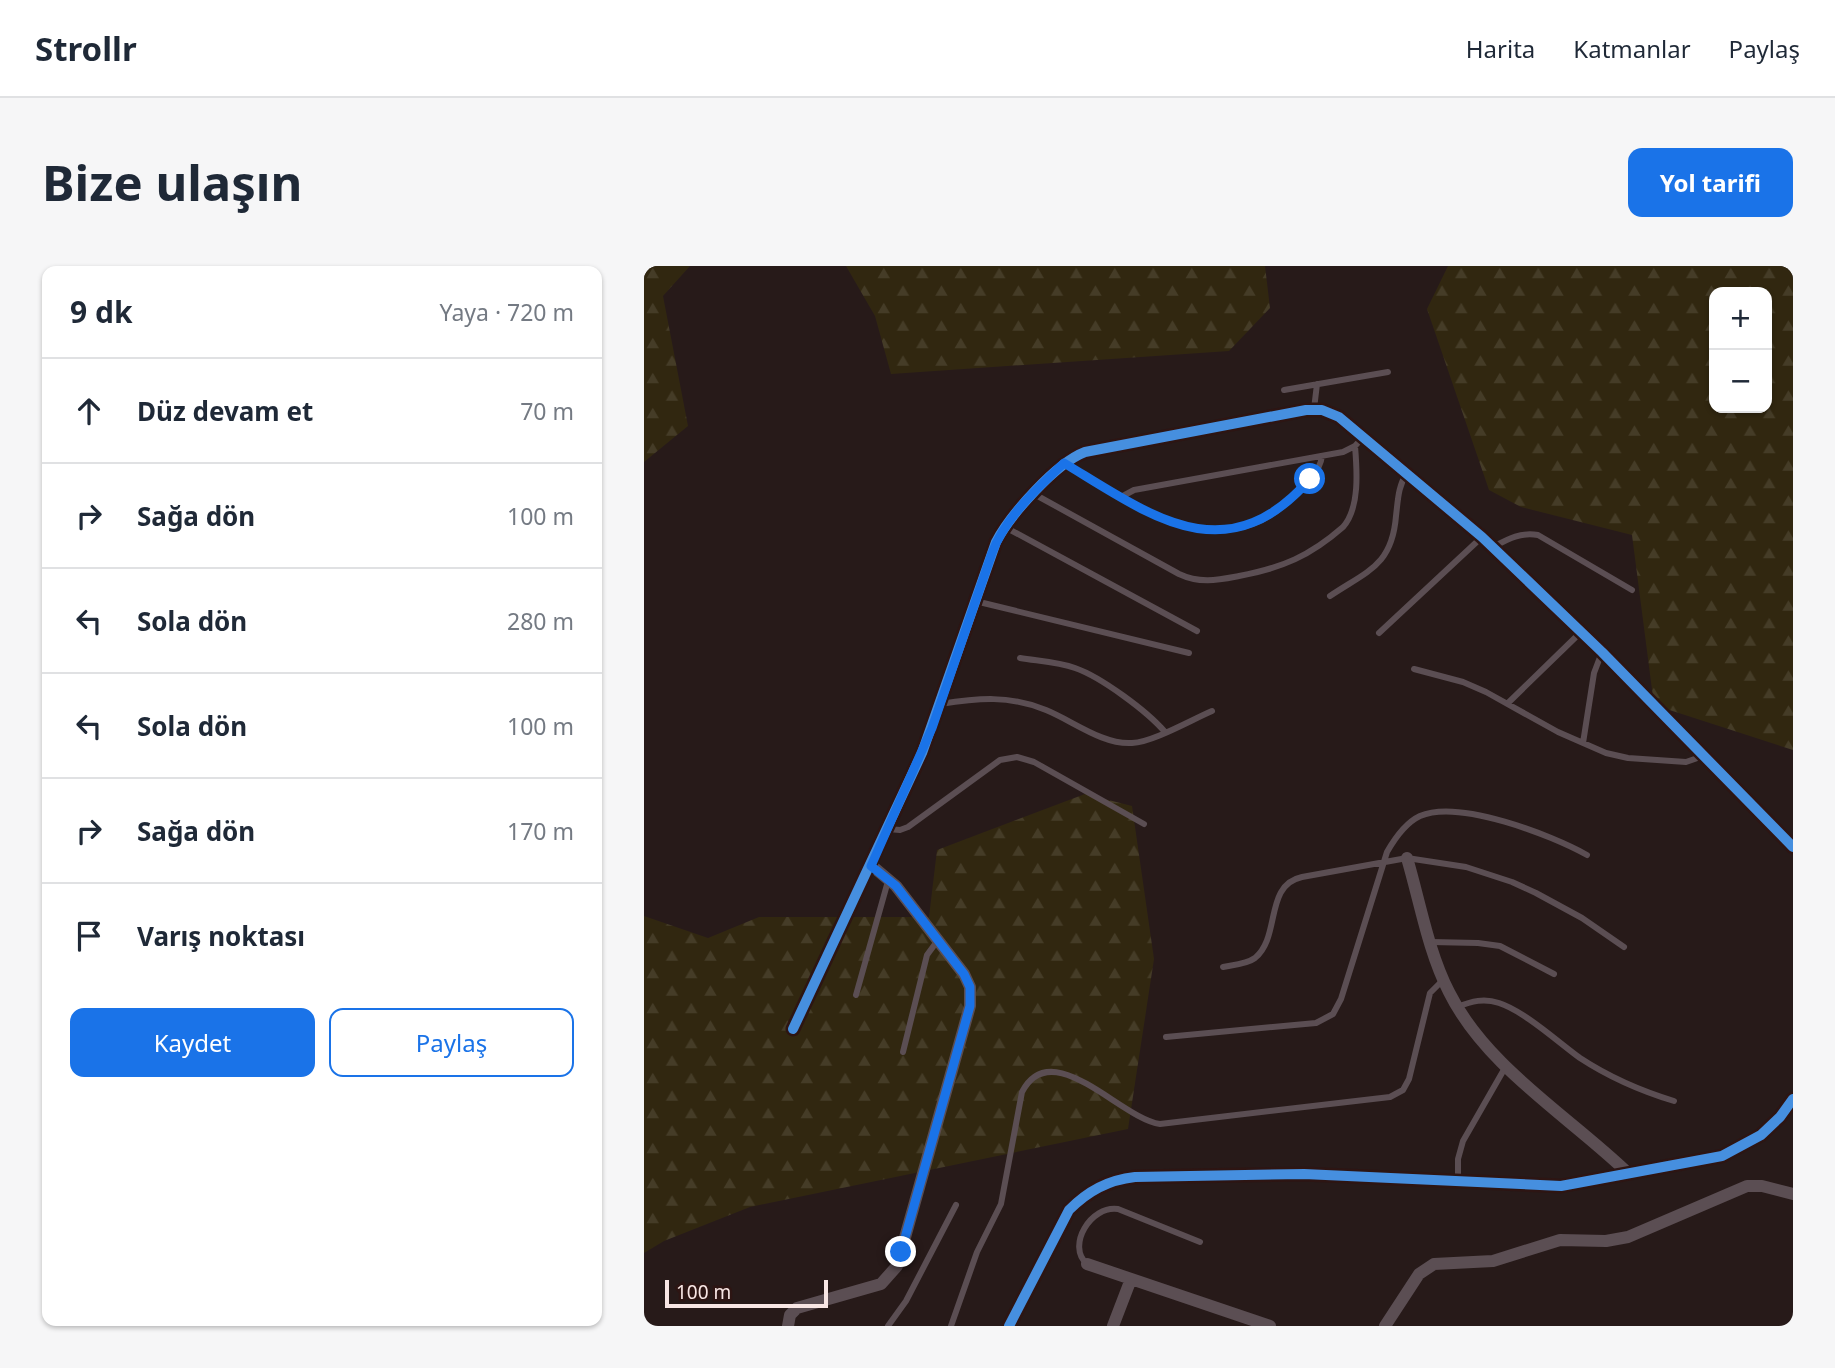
<!DOCTYPE html>
<html lang="tr">
<head>
<meta charset="utf-8">
<style>
	:root { --surface:#fff; --page:#f6f6f7; --text:#1f2937; --muted:#747a83; --line:#e0e1e3; --accent:#1a73e8 }
	body { margin:0; font-family:"Noto Sans",sans-serif; background:var(--page); color:var(--text) }
	.controls { position:absolute; right:21px; top:21px; display:grid; overflow:hidden; border-radius:14px; box-shadow:0 2px 5px #0004 }
	.controls button { width:63px; height:63px; display:grid; place-items:center; padding:0; border:0; border-bottom:2px solid var(--line); background:var(--surface); color:var(--text); font:35px sans-serif }
	.scale { position:absolute; left:21px; bottom:18px; width:163px; box-sizing:border-box; padding-left:7px; border:4px solid #f8e6e4; border-top:0; font-size:19px; line-height:24px; white-space:nowrap; color:#f8e6e4; -webkit-text-stroke:5px #2d1513; paint-order:stroke }
	.stop { position:absolute; width:21px; height:21px; margin:-16px; border:5px solid #1a73e8; border-radius:50%; background:#fff }
	.stop.end { background:#1a73e8; border-color:#fff; box-shadow:0 2px 7px #0008 }
	.list { margin:0; padding:0; list-style:none }
	h2 { display:flex; justify-content:space-between; align-items:center; height:91px; margin:0; padding:0 28px; font-size:30px }
	h2 small { font-size:23px; font-weight:400; color:var(--muted) }
	.list li { display:grid; grid-template-columns:46px 1fr auto; gap:21px; align-items:center; box-sizing:border-box; height:105px; padding:0 28px; border-top:2px solid var(--line) }
	.list b { display:block; font-size:26px; white-space:nowrap }
	.list em { font-size:23px; font-style:normal; color:var(--muted) }
	.actions { display:flex; gap:14px; padding:21px 28px }
	.actions a { flex:1; padding:16px 0; border:2px solid var(--accent); border-radius:14px; text-align:center; font-size:24px; color:var(--accent) }
	.actions .main { background:var(--accent); color:#fff }
	.icon { flex:none; width:38px; height:38px; fill:none; stroke:currentColor; stroke-width:2; stroke-linecap:round; stroke-linejoin:round }
	.map { position:relative; flex:none; width:1149px; height:1060px; overflow:hidden; border-radius:14px }
	header { display:flex; align-items:center; gap:42px; box-sizing:border-box; height:98px; padding:0 35px; background:var(--surface); border-bottom:2px solid var(--line) }
	header strong { font-size:33px }
	nav { display:flex; gap:38px; margin-inline-start:auto; font-size:24px }
	.intro { display:flex; align-items:center; justify-content:space-between; box-sizing:border-box; height:168px; padding:0 42px }
	h1 { margin:0; font-size:49px }
	.button { padding:18px 32px; border-radius:14px; background:var(--accent); color:#fff; font-size:24px; font-weight:700 }
	main { display:flex; gap:42px; padding:0 42px }
	aside { flex:1; background:var(--surface); border-radius:14px; box-shadow:0 2px 5px #0004 }
	.map>svg:first-child { display:block }
	.forest { fill:url(#forest-firs); fill-rule:evenodd }
	.lines { fill:none; stroke-linecap:round; stroke-linejoin:round }
	.service { stroke:#5b4e53; stroke-width:6 }
	.minor { stroke:#5b4e53; stroke-width:12 }
	.cycleway-casing { stroke:#2d1513; stroke-width:15 }
	.cycleway { stroke:#468fdf; stroke-width:10 }
	.route { stroke:#1a73e8; stroke-width:9 }
</style>
</head>
<body>
<header>
<strong>Strollr</strong>
<nav><a>Harita</a><a>Katmanlar</a><a>Paylaş</a></nav>
</header>
<div class="intro"><h1>Bize ulaşın</h1><a class="button">Yol tarifi</a></div>
<main>
<aside>
<h2>9 dk<small>Yaya · 720 m</small></h2>
<ul class="list">
<li><svg class="icon" aria-label="ahead" viewBox="0 0 24 24"><path d="M12 20V5M6 11l6-6 6 6"/></svg><div><b>Düz devam et</b></div><em>70 m</em></li>
<li><svg class="icon" aria-label="right" viewBox="0 0 24 24"><path d="M7 20v-9h11M14 6l5 5-5 5"/></svg><div><b>Sağa dön</b></div><em>100 m</em></li>
<li><svg class="icon" aria-label="left" viewBox="0 0 24 24"><path d="M17 20v-9H6M10 6l-5 5 5 5"/></svg><div><b>Sola dön</b></div><em>280 m</em></li>
<li><svg class="icon" aria-label="left" viewBox="0 0 24 24"><path d="M17 20v-9H6M10 6l-5 5 5 5"/></svg><div><b>Sola dön</b></div><em>100 m</em></li>
<li><svg class="icon" aria-label="right" viewBox="0 0 24 24"><path d="M7 20v-9h11M14 6l5 5-5 5"/></svg><div><b>Sağa dön</b></div><em>170 m</em></li>
<li><svg class="icon" aria-label="arrive" viewBox="0 0 24 24"><path d="M6 21V4h12l-3 4 3 4H6"/></svg><div><b>Varış noktası</b></div></li>
</ul>
<div class="actions"><a class="main">Kaydet</a><a>Paylaş</a></div>
</aside>
<div class="map">
<svg width="1149" height="1060" viewBox="0 0 1149 1060">
	<defs>
		<pattern id="forest-firs" width="22" height="20" patternUnits="userSpaceOnUse" patternTransform="scale(1.75)"><rect width="22" height="20" fill="#312710"/><path d="M5 1l3.5 6h-7zM16 11l3.5 6h-7z" fill="#453c27"/></pattern>
	</defs>
	<rect width="100%" height="100%" fill="#271a19"/>
	<!-- forest -->
	<path class="forest" d="M 0,0 L 46,0 L 19,30 L 44,160 L 0,196 Z
		M 202,0 L 621,0 L 626,42 L 585,85 L 247,108 L 231,50 Z
		M 804,0 L 1149,0 L 1149,484 L 1010,439 L 988,269 L 877,241 L 845,224 L 783,43 ZM 1070,26 L 1123,26 L 1123,142 L 1070,142 Z
		M 441,528 L 488,540 L 510,693 L 484,863 L 106,941 L 20,975 L 0,987 L 0,650 L 64,672 L 115,651 L 285,651 L 293,584 Z"/>
	<g class="lines">
		<!-- service -->
		<path class="service" d="M 640,124 L 744,106
			M 670,143 L 673,118
			M 421,198 C 489,238 575,303 647,233 C 659,222 676,207 678,190
			M 390,228 L 535,308 C 556,318 574,314 595,310 C 638,302 666,290 699,261 C 716,242 713,204 711,180
			M 477,231 L 490,224 L 699,186 L 711,180 L 719,171
			M 361,261 L 553,365
			M 849,281 C 864,273 876,266 894,269 L 988,324
			M 686,330 C 723,305 748,300 752,250 C 754,234 754,220 763,207
			M 331,335 L 545,387
			M 735,367 L 838,271
			M 376,392 C 394,395 414,396 431,402 C 457,411 503,445 521,466
			M 770,403 L 819,416 L 842,426 L 914,466 L 962,487 L 984,492 L 1042,496 L 1059,490
			M 864,437 L 937,366
			M 296,438 C 335,432 365,429 402,444 C 429,455 459,479 488,477 C 509,476 547,454 568,445
			M 939,477 L 950,407 L 958,386
			M 244,563 L 256,564 L 264,561 L 356,494 L 373,491 L 390,496 L 500,558
			M 787,676 L 834,677 L 856,680 L 910,708
			M 579,701 C 589,699 603,698 611,692 C 637,671 620,619 658,611 L 763,592 L 822,601 L 868,616 L 892,627 L 938,652 L 980,681
			M 212,729 L 244,615
			M 813,741 C 828,735 840,732 855,737 C 880,745 914,776 936,792 C 965,811 997,825 1030,835
			M 522,771 L 672,757 L 689,748 L 697,733 L 743,586 C 751,572 761,557 776,550 C 815,533 907,569 943,589
			M 259,786 L 283,689 L 294,674
			M 814,916 L 814,893 L 819,875 L 862,800
			M 443,998 C 422,980 447,939 474,943 L 556,976
			M 244,1060 L 262,1035 L 312,939
			M 307,1060 L 333,986 L 357,938 L 378,826 C 408,768 477,853 516,858 L 746,831 L 759,824 L 765,813 L 786,727 L 799,714"/>
		<!-- minor -->
		<path class="minor" d="M 763,592 C 776,636 784,685 805,726 C 842,801 925,850 985,908
			M 149,763 L 278,487 L 352,276 C 366,249 412,197 441,186 L 662,144 L 678,144 L 695,151 L 838,271 L 958,386 L 1149,581
			M 443,998 L 626,1060
			M 144,1060 L 146,1049 L 153,1042 L 237,1018 L 253,1000 L 326,740 L 326,721 L 320,708 L 252,620 L 227,599
			M 365,1060 L 425,944 C 444,925 464,914 491,911 L 660,908 L 917,920 L 1078,890 L 1117,869 L 1136,851 L 1149,833
			M 469,1060 L 487,1013
			M 741,1060 L 775,1008 L 790,998 L 849,995 L 916,974 L 962,975 L 984,971 L 1103,920 L 1118,920 L 1149,928"/>
		<!-- cycleway casing -->
		<g class="cycleway-casing">
			<path id="cycleway" d="M 149,763 L 278,487 L 352,276 C 366,249 412,197 441,186 L 662,144 L 678,144 L 695,151 L 838,271 L 958,386 L 1149,581
				M 365,1060 L 425,944 C 444,925 464,914 491,911 L 660,908 L 917,920 L 1078,890 L 1117,869 L 1136,851 L 1149,833"/>
		</g>
		<!-- cycleway -->
		<use href="#cycleway" class="cycleway"/>
	</g>
	<g class="lines">
		<!-- route -->
		<path class="route" d="M 257,986 L 326,740 L 326,721 L 320,708 L 252,620 L 227,600 L 288,462 L 348,287 C 361,252 393,222 420,197 C 506,249 582,309 666,213"/>
	</g>
</svg>
<div class="controls">
<button>+</button>
<button>−</button>
</div>
<div class="scale">100 m</div>
<div class="stop" style="left:666px;top:213px"></div>
<div class="stop end" style="left:257px;top:986px"></div>
</div>
</main>
</body>
</html>
